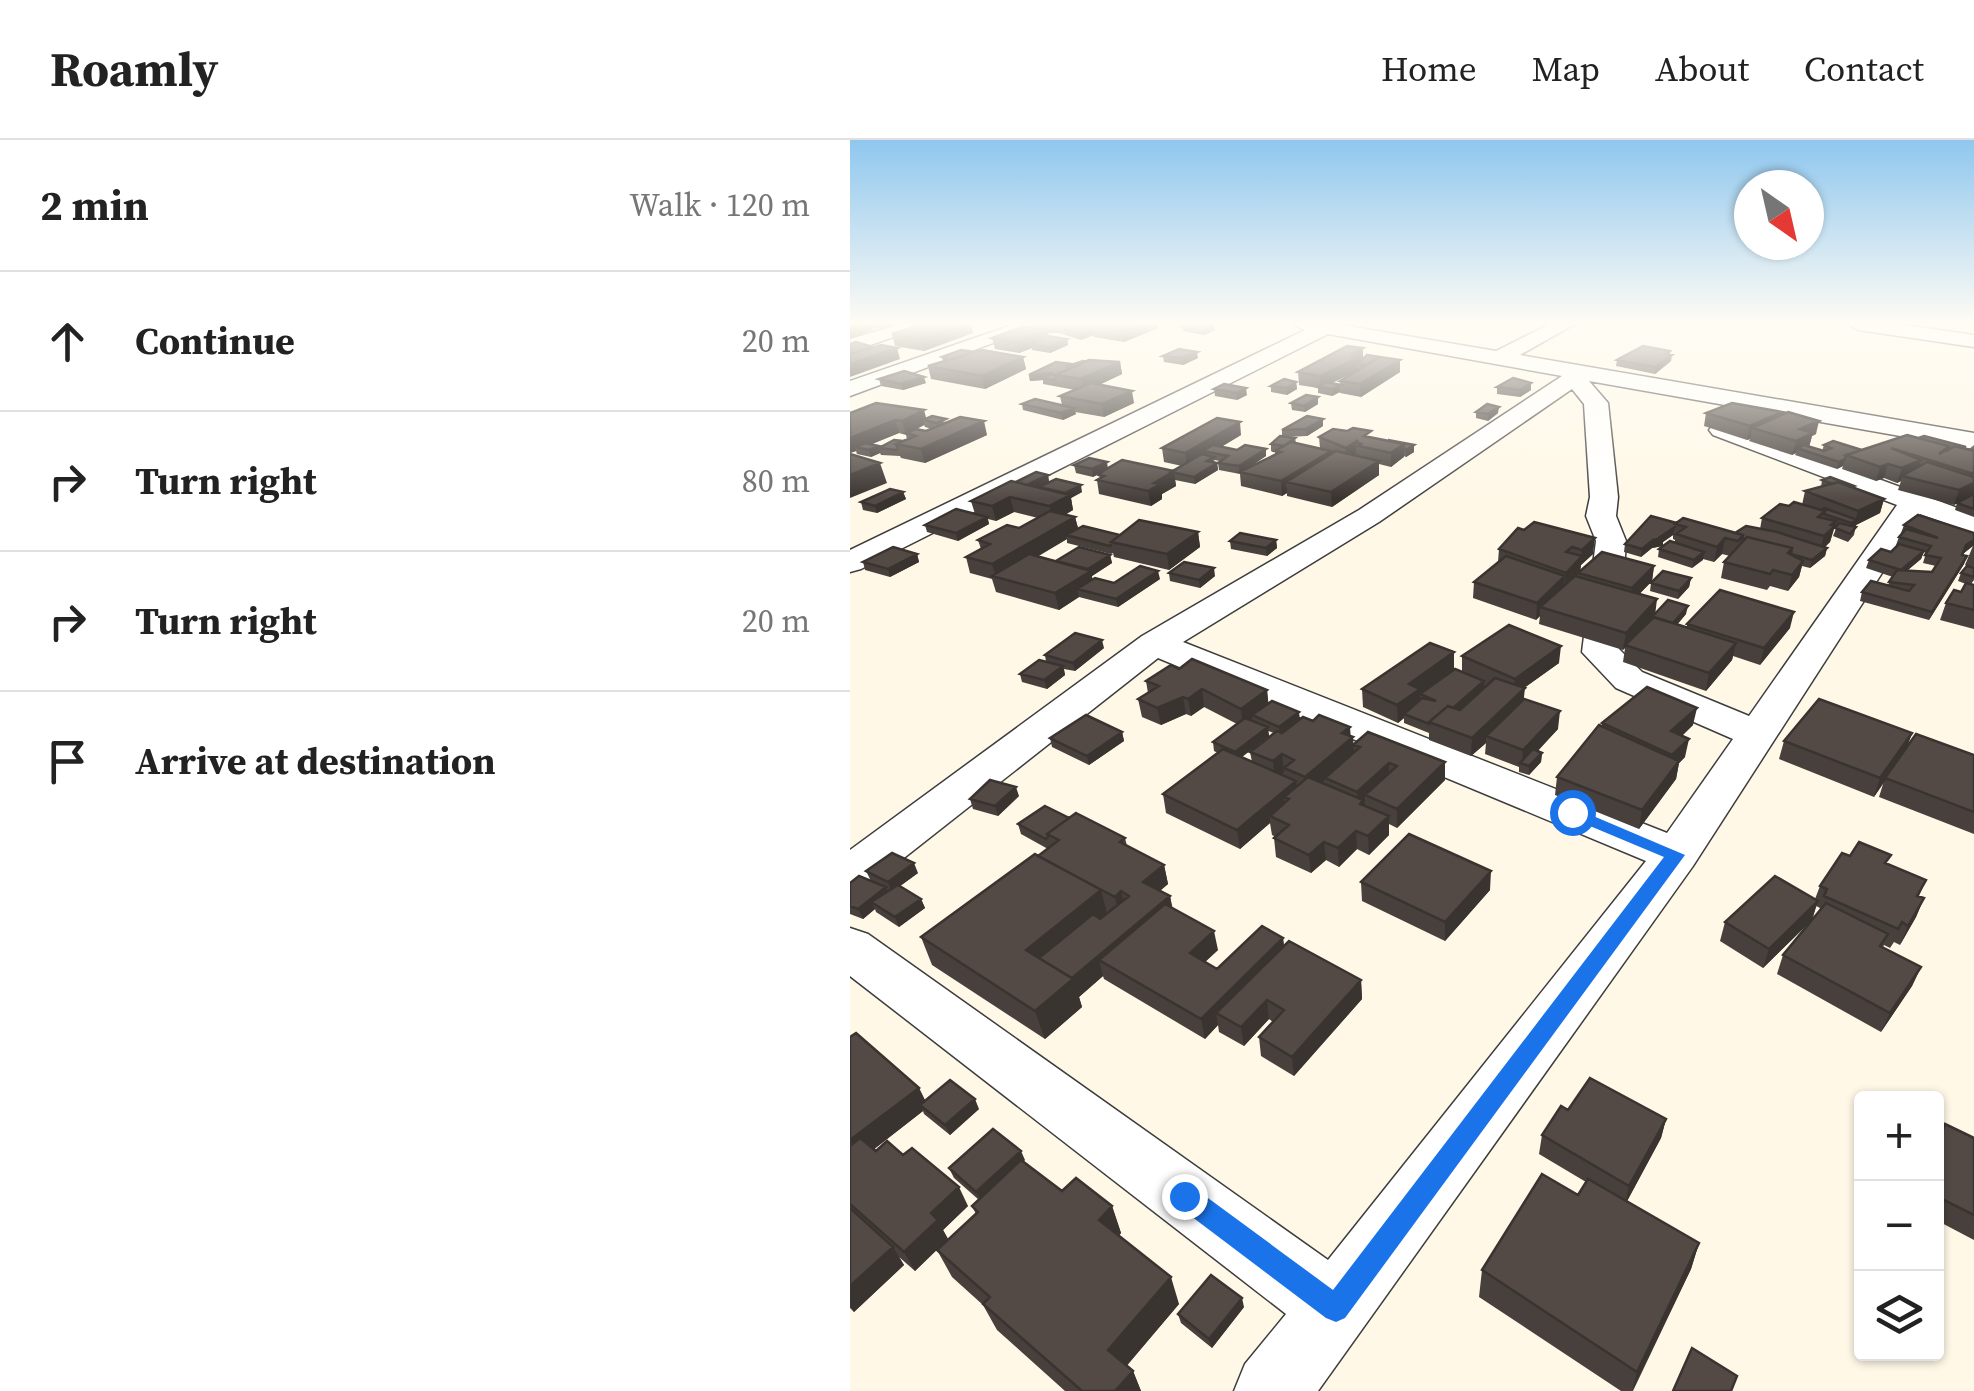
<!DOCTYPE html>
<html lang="en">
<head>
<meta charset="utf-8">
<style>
	:root { --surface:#fff; --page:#f2f2f2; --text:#222; --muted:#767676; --line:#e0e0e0 }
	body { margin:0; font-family:"Source Serif 4",serif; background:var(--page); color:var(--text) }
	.controls { position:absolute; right:30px; bottom:30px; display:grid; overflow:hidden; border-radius:10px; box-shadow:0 2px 8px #0004 }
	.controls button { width:90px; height:90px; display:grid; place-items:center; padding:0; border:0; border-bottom:2px solid var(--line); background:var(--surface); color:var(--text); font:50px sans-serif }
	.compass { position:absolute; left:884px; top:30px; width:90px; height:90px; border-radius:50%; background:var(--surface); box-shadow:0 2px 8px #0004; rotate:146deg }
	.stop { position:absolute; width:30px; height:30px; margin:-22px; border:8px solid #1a73e8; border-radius:50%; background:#fff }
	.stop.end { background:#1a73e8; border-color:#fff; box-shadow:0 2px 10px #0008 }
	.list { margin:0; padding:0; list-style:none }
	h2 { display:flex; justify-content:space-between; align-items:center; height:130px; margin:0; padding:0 40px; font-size:42px }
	h2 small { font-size:32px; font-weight:400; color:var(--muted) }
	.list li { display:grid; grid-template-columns:65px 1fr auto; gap:30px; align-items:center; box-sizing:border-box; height:140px; padding:0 40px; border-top:2px solid var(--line) }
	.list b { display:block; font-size:38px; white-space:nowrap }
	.list em { font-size:32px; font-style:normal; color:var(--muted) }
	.icon { flex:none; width:55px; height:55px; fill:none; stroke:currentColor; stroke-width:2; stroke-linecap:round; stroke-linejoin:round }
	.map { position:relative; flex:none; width:1124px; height:1251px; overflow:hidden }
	header { display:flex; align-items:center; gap:60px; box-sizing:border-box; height:140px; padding:0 50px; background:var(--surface); border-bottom:2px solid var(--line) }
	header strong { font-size:48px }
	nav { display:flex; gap:55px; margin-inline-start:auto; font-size:35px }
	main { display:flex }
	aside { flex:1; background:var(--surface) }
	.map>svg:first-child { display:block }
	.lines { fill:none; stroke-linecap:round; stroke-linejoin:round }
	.minor-casing { stroke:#3d3d3d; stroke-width:3 }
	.minor { fill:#fff; fill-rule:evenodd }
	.wall { fill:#47403c; fill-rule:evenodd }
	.shaded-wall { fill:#3a3431 }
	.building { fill:#534a46; stroke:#3a3431; stroke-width:2.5 }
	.route { fill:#1a73e8 }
</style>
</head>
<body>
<header>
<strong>Roamly</strong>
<nav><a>Home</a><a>Map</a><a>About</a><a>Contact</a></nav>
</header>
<main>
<aside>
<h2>2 min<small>Walk · 120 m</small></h2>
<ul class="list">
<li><svg class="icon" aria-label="ahead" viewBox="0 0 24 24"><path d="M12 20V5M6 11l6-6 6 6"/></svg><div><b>Continue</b></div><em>20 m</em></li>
<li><svg class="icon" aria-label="right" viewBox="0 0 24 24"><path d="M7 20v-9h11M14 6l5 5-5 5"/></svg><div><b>Turn right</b></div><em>80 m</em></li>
<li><svg class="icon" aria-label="right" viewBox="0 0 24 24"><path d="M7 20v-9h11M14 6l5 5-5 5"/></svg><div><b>Turn right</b></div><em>20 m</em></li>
<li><svg class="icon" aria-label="arrive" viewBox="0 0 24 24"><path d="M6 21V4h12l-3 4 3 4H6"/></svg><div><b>Arrive at destination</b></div></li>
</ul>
</aside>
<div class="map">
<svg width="1124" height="1251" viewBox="0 0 1124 1251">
	<rect width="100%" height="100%" fill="#fff8e7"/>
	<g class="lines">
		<!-- minor casing -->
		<g class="minor-casing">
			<path id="minor" d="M 51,184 L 81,184 L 0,212 L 0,199 Z
				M 165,184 L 194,184 L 0,256 L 0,241 Z
				M 442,184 L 486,184 L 646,211 L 700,184 L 725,184 L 670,215 L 1124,293 L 1124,309 L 739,241 L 758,263 L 768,357 L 766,376 L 776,401 L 769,509 L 792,532 L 899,576 L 1047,365 L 863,295 L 859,290 L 863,285 L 881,285 L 1124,374 L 1124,393 L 1070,374 L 843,726 L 468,1251 L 384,1251 L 395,1224 L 436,1174 L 0,836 L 0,788 L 18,794 L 478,1120 L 796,721 L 308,518 L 17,747 L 0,752 L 0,710 L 292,496 L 509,370 L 712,236 L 478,194 L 11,429 L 0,432 L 0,410 L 455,190 ZM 722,249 L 734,264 L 740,357 L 736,376 L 746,401 L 732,512 L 766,548 L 883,599 L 817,693 L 333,502 L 529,382 Z
				M 998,184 L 1048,184 L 1124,195 L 1124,207 L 1008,190 Z"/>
		</g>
		<!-- minor -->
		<use href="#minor" class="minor"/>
	</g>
	<!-- wall -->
	<path class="wall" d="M 0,184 L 51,184 L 32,189 L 22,188 L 23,190 L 0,198 L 4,184 Z
		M 74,184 L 121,184 L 123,193 L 74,211 L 45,206 L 42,194 Z
		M 192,184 L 307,184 L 308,188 L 274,202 L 244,197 L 244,195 L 231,200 L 209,193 L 198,193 L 199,196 L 217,199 L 218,205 L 200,213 L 182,210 L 182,208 L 169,213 L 145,209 L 142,198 L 185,188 Z
		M 332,186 L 365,190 L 354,195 L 333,191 Z
		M 513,208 L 513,219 L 550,220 L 550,232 L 511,257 L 490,253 L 490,252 L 482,256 L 468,253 L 468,248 L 449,245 L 448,232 ZM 508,230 L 490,241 L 490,244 L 482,243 Z
		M 124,212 L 173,217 L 176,229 L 135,249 L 81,239 L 78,226 L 93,222 L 92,217 Z
		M 820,214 L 821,221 L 805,234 L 766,226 L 767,220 Z
		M 313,216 L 348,218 L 333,225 L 314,222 Z
		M 270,222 L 272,234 L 249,245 L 284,263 L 254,277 L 225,272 L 226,274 L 213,280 L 173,270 L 172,264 L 212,265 L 210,256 L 225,250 L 193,244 L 193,240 L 180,241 L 179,235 L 221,224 Z
		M 29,239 L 76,243 L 53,250 L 31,246 Z
		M 446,242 L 447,249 L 437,255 L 421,252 L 421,246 Z
		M 681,243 L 681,250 L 670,257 L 647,254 L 647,247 Z
		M 364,249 L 397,255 L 387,260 L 365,256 Z
		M 441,263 L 468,264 L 455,272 L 442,270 Z
		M 626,272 L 648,273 L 638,281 L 626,278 Z
		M 0,273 L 76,279 L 97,282 L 137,295 L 75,323 L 51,318 L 50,316 L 31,315 L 30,313 L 21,317 L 7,314 L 6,311 L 0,313 ZM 74,285 L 75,287 L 82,289 L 76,291 L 66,289 ZM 49,293 L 56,295 L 57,299 L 29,307 L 22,304 Z
		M 856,273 L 932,275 L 966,294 L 962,296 L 959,307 L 972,311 L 974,305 L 1012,310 L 1118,310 L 1124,305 L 1124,355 L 1122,355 L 1124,356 L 1124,377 L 1105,370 L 1107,363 L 1104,365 L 1048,350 L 1051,341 L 1047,343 L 1034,338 L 1026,341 L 992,329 L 993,326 L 987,329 L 945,315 L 946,313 L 942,315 L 899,301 L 900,299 L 897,300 L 854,286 Z
		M 473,286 L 457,296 L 436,297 L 445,298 L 446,303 L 470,308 L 469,297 L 521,297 L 564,312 L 556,317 L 554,316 L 541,327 L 529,324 L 529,335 L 482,367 L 437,356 L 437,353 L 432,356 L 391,346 L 390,334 L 369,330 L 368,323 L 370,321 L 364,320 L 365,323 L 367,323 L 368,330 L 345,344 L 325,340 L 326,346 L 312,354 L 312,359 L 301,366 L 249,354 L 247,340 L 250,338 L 249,335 L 252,332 L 243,337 L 226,333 L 224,325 L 323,331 L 332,326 L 314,322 L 312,308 L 391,295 L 371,307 L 387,310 L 416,309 L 416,316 L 399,327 L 425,315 L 425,312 L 421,311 L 421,304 L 432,296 L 432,290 Z
		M 198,335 L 199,342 L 232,352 L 221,358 L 223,370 L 215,375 L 225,377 L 228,388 L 270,395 L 348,392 L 350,407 L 319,430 L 264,417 L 263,413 L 261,414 L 217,403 L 217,399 L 187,417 L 207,422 L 260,415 L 262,423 L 242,436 L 242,439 L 264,443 L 310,439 L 268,467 L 229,457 L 209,470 L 146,452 L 142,439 L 120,433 L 116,417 L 131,409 L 128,400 L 169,388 L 188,378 L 164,372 L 146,381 L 138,379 L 139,384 L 108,401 L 77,392 L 75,385 L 125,374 L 121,361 L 166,342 Z
		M 972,340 L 1004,348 L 1034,359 L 1030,373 L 1006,385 L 1004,395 L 998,402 L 983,396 L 987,386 L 985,386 L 980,402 L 975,407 L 977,408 L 975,416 L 960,428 L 952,426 L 949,437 L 938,451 L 920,446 L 917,450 L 871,438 L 874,422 L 880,416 L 872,414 L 864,422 L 853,419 L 842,428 L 808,417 L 809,409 L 825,403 L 825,400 L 823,399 L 823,395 L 813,402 L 813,406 L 802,408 L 791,417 L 774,412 L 775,404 L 827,383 L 885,393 L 910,389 L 912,378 L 939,366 L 952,365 L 955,351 L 971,347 Z
		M 53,352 L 56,359 L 27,373 L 13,370 L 11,362 Z
		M 1054,385 L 1124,393 L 1124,440 L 1121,444 L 1124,445 L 1124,489 L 1090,480 L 1096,463 L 1111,452 L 1116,444 L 1108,441 L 1111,433 L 1117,426 L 1115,425 L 1123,406 L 1114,413 L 1113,415 L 1117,416 L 1114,424 L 1079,480 L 1010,461 L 1012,452 L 1038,445 L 1043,437 L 1016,428 L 1019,420 L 1041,412 L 1048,405 L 1046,405 L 1049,397 L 1052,393 L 1051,393 ZM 1074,412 L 1076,413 L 1073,423 L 1086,426 L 1082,432 L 1058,430 L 1071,419 Z
		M 668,388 L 743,414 L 731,425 L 730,431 L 804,426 L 802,441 L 789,454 L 805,474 L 836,474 L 827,485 L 837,488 L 837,484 L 892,457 L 940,488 L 910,525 L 883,516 L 882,520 L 856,551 L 773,522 L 775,508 L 773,510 L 689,484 L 690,476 L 686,480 L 623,458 L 624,442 L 648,422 L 649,409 Z
		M 426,400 L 427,408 L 417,416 L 381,409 L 380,401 Z
		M 67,414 L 69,422 L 40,437 L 15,430 L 13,422 Z
		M 319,433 L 365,436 L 350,448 L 320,441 Z
		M 841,438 L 839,447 L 828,459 L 800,451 L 801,443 Z
		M 254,508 L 225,531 L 214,529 L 215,535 L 197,549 L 172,542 L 170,534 L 196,522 L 195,515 Z
		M 612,516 L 709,523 L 674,548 L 674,559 L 708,589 L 687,611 L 692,613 L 691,622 L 679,635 L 669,632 L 669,627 L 635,614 L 636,603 L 621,616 L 579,600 L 579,593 L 554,583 L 554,578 L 548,583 L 513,567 L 512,549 L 604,529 L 570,553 L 570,560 L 570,554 L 612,532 Z
		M 329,529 L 417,550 L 418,563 L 450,579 L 500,587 L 500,596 L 504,604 L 595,640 L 547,688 L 539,684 L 539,695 L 519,715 L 507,709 L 489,727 L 476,720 L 461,733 L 426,717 L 424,698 L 426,697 L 422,695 L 420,683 L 390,709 L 316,673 L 313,654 L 368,613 L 364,611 L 363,602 L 387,584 L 354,567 L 341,576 L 336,574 L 311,585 L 292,577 L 288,559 L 298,553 L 296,541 ZM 418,591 L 424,593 L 400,612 L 402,622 L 391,617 L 419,596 Z
		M 752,583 L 843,585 L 832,596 L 835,617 L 829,623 L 826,639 L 789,689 L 705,655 L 707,637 L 752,586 Z
		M 272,592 L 274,601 L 239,625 L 202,607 L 200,598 Z
		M 1062,593 L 1056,608 L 1124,615 L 1124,694 L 1029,657 L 1034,641 L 1024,657 L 929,619 L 934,601 Z
		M 169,656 L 148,676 L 123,669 L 120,659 Z
		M 219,678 L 275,698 L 277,706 L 314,725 L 318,744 L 310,751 L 320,756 L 322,768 L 368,810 L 355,822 L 367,829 L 433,798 L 434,806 L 511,840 L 512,859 L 444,936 L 411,916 L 409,897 L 423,882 L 419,879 L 394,906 L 369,892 L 368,885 L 355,899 L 254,839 L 253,836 L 229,857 L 232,867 L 195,899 L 82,825 L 71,797 L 198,709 L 171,694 L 168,684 Z
		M 1000,716 L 1037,724 L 1076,740 L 1069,756 L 1074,758 L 1066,777 L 1050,805 L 1044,802 L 1040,808 L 1034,805 L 1033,807 L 1071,827 L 1062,846 L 1031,892 L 927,834 L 933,815 L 968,773 L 970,768 L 966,766 L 962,780 L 913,828 L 870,801 L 875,782 L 965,759 L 970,746 Z
		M 16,731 L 68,733 L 50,746 L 71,759 L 75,768 L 49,787 L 26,772 L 25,769 L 13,779 L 0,774 L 0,743 L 21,741 Z
		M 511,742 L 640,750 L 595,801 L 512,761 Z
		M 0,897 L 69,948 L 75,960 L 129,969 L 100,995 L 74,974 L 73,971 L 24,1009 L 118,1066 L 93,1090 L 98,1099 L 65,1131 L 49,1117 L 54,1125 L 4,1172 L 0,1168 Z
		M 718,970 L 816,979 L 811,998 L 777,1061 L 849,1103 L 841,1129 L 783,1251 L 771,1251 L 629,1157 L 632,1130 L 728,1055 L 736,1042 L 689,1014 L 692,995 Z
		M 1095,984 L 1124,998 L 1124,1100 L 1086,1080 L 1086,999 Z
		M 175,1020 L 173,1022 L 212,1051 L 262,1066 L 271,1093 L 269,1096 L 329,1164 L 277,1225 L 283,1231 L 291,1251 L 215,1251 L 147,1190 L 133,1165 L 102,1137 L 87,1110 L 126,1074 L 122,1066 L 129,1060 L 104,1038 L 99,1028 Z
		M 394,1167 L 362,1208 L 331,1183 L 328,1174 Z"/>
	<!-- shaded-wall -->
	<path class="shaded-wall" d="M 31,184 L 51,184 L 32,189 Z
		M 116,184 L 121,184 L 123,193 L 74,211 L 70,199 Z
		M 290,184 L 307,184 L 308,188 L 274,202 L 272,191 Z
		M 364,184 L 365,190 L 354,195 L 353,189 Z
		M 21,185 L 23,190 L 0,198 L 0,192 Z
		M 243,189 L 244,195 L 231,200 L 230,194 Z
		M 197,190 L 200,201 L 181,204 L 182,208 L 169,213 L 166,202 Z
		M 217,199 L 218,205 L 200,213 L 199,207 Z
		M 47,208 L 50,219 L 0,237 L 0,224 Z
		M 513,208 L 513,220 L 507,224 L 508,230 L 470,249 L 470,236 Z
		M 820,211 L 820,217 L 822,215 L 821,221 L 805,234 L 805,227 Z
		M 347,212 L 348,218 L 333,225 L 332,218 Z
		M 173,217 L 176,229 L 135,249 L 132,236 Z
		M 550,220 L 550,232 L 511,257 L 510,244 Z
		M 270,222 L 272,234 L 234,252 L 231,239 Z
		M 203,233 L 192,238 L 193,240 L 180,241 L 179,235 Z
		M 74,237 L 76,243 L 53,250 L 51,244 Z
		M 446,242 L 447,249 L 437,255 L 437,248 Z
		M 681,243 L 681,250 L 670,257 L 670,250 Z
		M 490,245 L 490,252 L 482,256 L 482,249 Z
		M 396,248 L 397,255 L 387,260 L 387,253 Z
		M 282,251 L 284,263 L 254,277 L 252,264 Z
		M 468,257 L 468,264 L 455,272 L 454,266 Z
		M 649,267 L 648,273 L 638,281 L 638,274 Z
		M 224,268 L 226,274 L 213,280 L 211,273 Z
		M 74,270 L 77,281 L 73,280 L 74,285 L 56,295 L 52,281 Z
		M 932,272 L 929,285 L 902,288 L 900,299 L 897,300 L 900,286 Z
		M 473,279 L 473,286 L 457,296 L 456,289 Z
		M 45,280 L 49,293 L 12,308 L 5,307 L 6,311 L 0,313 L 0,298 Z
		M 134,281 L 137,295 L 75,323 L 71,309 Z
		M 969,281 L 966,294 L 962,296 L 959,307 L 947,308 L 946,313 L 942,315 L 950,289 Z
		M 390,282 L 391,295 L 361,313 L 353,311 L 354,317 L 337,327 L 335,313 Z
		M 506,302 L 506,316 L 497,322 L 496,308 Z
		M 554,304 L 554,317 L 541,327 L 541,313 Z
		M 564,305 L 564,312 L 556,317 L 556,310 Z
		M 29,306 L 30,313 L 21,317 L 19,310 Z
		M 416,309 L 416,316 L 392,332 L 389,332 L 389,334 L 389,326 Z
		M 481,311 L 482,325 L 436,342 L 437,353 L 432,356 L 431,341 Z
		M 995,319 L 993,326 L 987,329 L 989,322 Z
		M 1071,320 L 1067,334 L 1052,336 L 1051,341 L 1047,343 L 1052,328 Z
		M 529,321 L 529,335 L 482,367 L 481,352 Z
		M 257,322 L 258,329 L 243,337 L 242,329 Z
		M 30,323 L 37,343 L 0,358 L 0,335 Z
		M 367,323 L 368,330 L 345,344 L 344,337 Z
		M 1038,324 L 1034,338 L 1026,341 L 1030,327 Z
		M 324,331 L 326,346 L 312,354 L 312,359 L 301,366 L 298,351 L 304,343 Z
		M 198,335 L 199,342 L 178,353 L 176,346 Z
		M 1124,343 L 1124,355 L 1104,365 L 1109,350 Z
		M 231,345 L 232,352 L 221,358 L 223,370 L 203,381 L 199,366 L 215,353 Z
		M 53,352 L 56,359 L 27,373 L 25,366 Z
		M 160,357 L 164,372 L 146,381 L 142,366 Z
		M 1034,359 L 1030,373 L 1006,385 L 1005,387 L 999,391 L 1001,383 L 1005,381 L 1008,371 Z
		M 137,377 L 139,384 L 108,401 L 106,393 Z
		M 225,377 L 229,392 L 216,395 L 217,399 L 150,438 L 146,437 L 142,424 Z
		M 986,381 L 980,402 L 970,411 L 974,396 Z
		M 825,387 L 823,395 L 813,402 L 813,406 L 802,408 L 791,417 L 792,409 L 803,400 Z
		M 348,392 L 350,407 L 319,430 L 317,414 Z
		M 745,398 L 743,414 L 731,425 L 730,432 L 714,449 L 716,433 L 731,418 L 732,410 Z
		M 875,398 L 872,414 L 864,422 L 867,407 Z
		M 426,400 L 427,408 L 417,416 L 416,408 Z
		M 1124,400 L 1124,405 L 1114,413 L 1109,423 L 1116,405 Z
		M 977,408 L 975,416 L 960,428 L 962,420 Z
		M 1074,411 L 1071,419 L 1048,438 L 1051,430 Z
		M 854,412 L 853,420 L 842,428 L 844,420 Z
		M 67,414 L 69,422 L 40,437 L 38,429 Z
		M 260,415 L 262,423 L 242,436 L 244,447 L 227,449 L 229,457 L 209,470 L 205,453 Z
		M 1117,416 L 1114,424 L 1079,480 L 1082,472 Z
		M 953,421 L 949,437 L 938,451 L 942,435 Z
		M 804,426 L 802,441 L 780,464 L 782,448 Z
		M 364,428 L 365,436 L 350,448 L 349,440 Z
		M 308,431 L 310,439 L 268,467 L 266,459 Z
		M 715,436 L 713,452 L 690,467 L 690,476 L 686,480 L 687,463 Z
		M 841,438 L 839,447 L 828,459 L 829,451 Z
		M 807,459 L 805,476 L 773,510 L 776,493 Z
		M 838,466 L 836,474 L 821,491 L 823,483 Z
		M 944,472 L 940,488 L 910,525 L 914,508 Z
		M 252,500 L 254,508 L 225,531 L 223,523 Z
		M 886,503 L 882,520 L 856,551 L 859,533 Z
		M 711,506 L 709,523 L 663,556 L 665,539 Z
		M 604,512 L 604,529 L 570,553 L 570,566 L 554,574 L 554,578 L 548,583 L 547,565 L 559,544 Z
		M 213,526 L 215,535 L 197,549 L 194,540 Z
		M 634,541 L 634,550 L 591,586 L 584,584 Z
		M 675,548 L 673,566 L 636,596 L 636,603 L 621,616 L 622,598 Z
		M 352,549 L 354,567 L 341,576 L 338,559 Z
		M 417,550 L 419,568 L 402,575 L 402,580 L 393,587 L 391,569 Z
		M 333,557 L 336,574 L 311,585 L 307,568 Z
		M 847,568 L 843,585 L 817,609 L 821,591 Z
		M 710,571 L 708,589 L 675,625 L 672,623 L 673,610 Z
		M 449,572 L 450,581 L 430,596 L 429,587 Z
		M 418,587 L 419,596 L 387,621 L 385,612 Z
		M 500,587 L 501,600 L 503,597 L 504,616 L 475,638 L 475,640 L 457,656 L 455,637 L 492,593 Z
		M 272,592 L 274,601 L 239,625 L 237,616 Z
		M 1062,593 L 1056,611 L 1024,657 L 1030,638 Z
		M 839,599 L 835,617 L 829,623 L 826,639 L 789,689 L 792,670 L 818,633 L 822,615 Z
		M 692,613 L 691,622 L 679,635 L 679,626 Z
		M 432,614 L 434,632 L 425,640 L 423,621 Z
		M 595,622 L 595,640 L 547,688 L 547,669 Z
		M 539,623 L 539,641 L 515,655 L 514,679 L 508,670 L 507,652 Z
		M 446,641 L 448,660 L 439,659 L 434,657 L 435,671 L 420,676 L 420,683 L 390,709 L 387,690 Z
		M 166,647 L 169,656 L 148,676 L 145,666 Z
		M 539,676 L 539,695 L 519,715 L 518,696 Z
		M 506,691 L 507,709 L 489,727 L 488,708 Z
		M 474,702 L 476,720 L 461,733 L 459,715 Z
		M 64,723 L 68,733 L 42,752 L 38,742 Z
		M 314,725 L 318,744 L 297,761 L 293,742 Z
		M 641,731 L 640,750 L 595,801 L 595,782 Z
		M 36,747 L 40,757 L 21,762 L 25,769 L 13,779 L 8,769 Z
		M 251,750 L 258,778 L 198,827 L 176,810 Z
		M 271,751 L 276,770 L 269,776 L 265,757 Z
		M 320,756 L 324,775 L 249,820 L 253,836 L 229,857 L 232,867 L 195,899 L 185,871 Z
		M 1074,758 L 1066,777 L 1050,805 L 1058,786 Z
		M 71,759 L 75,768 L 49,787 L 45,777 Z
		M 968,761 L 962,780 L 913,828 L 919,809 Z
		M 364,791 L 368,810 L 343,833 L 340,813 Z
		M 433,798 L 435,817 L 366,873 L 368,885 L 355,899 L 351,879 Z
		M 1071,827 L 1062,846 L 1031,892 L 1040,873 Z
		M 511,840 L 512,859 L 444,936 L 442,917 Z
		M 417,860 L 419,879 L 394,906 L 391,887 Z
		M 69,948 L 78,967 L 70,965 L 73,971 L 0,1028 L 0,1000 Z
		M 125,959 L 129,969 L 100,995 L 95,985 Z
		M 816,979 L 811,998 L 775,1065 L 779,1046 Z
		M 171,1011 L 175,1020 L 131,1061 L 126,1052 Z
		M 109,1047 L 118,1066 L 93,1090 L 98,1099 L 65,1131 L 54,1112 L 81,1073 Z
		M 262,1066 L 271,1093 L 258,1107 L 249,1080 Z
		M 849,1103 L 841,1129 L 782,1251 L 787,1232 Z
		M 43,1107 L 54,1125 L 4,1172 L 0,1166 L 0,1146 Z
		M 321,1137 L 329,1164 L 269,1235 L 258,1210 Z
		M 392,1158 L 394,1167 L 362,1208 L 359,1199 Z
		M 283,1231 L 291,1251 L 265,1251 Z"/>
	<!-- building -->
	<path class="building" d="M 6,184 L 17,184 L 21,185 L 0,192 L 0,186 Z
		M 74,184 L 116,184 L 70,199 L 42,194 Z
		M 192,184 L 248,184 L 242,186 L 243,189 L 230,194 L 207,187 L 185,187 Z
		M 248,184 L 290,184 L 272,191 L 242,186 Z
		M 336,184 L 364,184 L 353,189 L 332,186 Z
		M 174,186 L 197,190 L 166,202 L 142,198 Z
		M 197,196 L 217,199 L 199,207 L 181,204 Z
		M 6,202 L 23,207 L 0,214 L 0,204 Z
		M 31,205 L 47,208 L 0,224 L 0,214 Z
		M 497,206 L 513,208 L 503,214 L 508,215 L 503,217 L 507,218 L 470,236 L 448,232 Z
		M 793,206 L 820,211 L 817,214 L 822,215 L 805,227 L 767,220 Z
		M 329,209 L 347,212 L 332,218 L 313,216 Z
		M 111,210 L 124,212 L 100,220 L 92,217 Z
		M 132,210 L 173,217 L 132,236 L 78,226 Z
		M 517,215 L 530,217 L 516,225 L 507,224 Z
		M 530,217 L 550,220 L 510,244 L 490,241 Z
		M 239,220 L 270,222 L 231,239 L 205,235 Z
		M 233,221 L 236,222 L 205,235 L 206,239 L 205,240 L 192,238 L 203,233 L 179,235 L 206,222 L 221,224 L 215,227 Z
		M 54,231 L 74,237 L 51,244 L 29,239 Z
		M 663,238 L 681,243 L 670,250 L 647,247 Z
		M 434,239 L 446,242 L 437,248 L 421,246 Z
		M 476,242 L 491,245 L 482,249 L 468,247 Z
		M 241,243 L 282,251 L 252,264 L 210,256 Z
		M 374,244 L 396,248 L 387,253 L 364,249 Z
		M 456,255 L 468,257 L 454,266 L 441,263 Z
		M 185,259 L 224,268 L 211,273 L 172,264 Z
		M 26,263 L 74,270 L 52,281 L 45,280 L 0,298 L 0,273 Z
		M 882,263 L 932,272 L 900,286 L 856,273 Z
		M 637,264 L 649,267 L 638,274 L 626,272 Z
		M 938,272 L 969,281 L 950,289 L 963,293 L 946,301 L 902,288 Z
		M 82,276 L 96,279 L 87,283 L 73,280 Z
		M 457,276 L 473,279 L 456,289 L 432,290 Z
		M 110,277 L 134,281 L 71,309 L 46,304 L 66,296 L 56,293 L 66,289 L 76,291 Z
		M 367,278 L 390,282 L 335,313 L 312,308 Z
		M 503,288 L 521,291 L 514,296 L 554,304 L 541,313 L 508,306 L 511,304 L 506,302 L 508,300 L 496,308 L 469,297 L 483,289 L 497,291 Z
		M 1057,295 L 1099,306 L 1089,314 L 1105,306 L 1124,311 L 1124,334 L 1041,308 L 1071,320 L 1052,328 L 1038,324 L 1030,327 L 996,315 Z
		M 430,296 L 445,298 L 434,306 L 421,304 Z
		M 1074,296 L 1116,307 L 1112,308 L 1105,306 L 1098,310 L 1099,306 L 1068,298 Z
		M 44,300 L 53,301 L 46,304 L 48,309 L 46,310 L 29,308 Z
		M 538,300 L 564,305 L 556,310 L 554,309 L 554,304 Z
		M 983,301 L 1012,310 L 996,315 L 995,319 L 989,322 L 947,308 L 954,305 L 974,311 L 981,308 L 974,305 Z
		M 441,302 L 481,311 L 431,341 L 389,332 L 431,312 L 425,311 Z
		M 15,303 L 29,306 L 19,310 L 5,307 Z
		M 363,305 L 387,310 L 395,305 L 416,309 L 389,326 L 368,323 L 378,316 L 353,311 Z
		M 486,311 L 529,321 L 481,352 L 436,342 Z
		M 0,314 L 30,323 L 0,335 Z
		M 352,314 L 364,317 L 357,321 L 367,323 L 344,337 L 321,332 Z
		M 239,318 L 257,322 L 242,329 L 224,325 Z
		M 272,320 L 324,331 L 304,343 L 310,344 L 298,351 L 247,340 L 254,336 L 249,335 L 253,331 Z
		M 1077,322 L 1124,337 L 1124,343 L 1109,350 L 1052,336 Z
		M 186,332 L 198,335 L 177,345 L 166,342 Z
		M 980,337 L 1004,346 L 1001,347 L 988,342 L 982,344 L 972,340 Z
		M 206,339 L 231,345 L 215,353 L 189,347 Z
		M 161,341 L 220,355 L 199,366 L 160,357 L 142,366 L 121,361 Z
		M 988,342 L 1034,359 L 1008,371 L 955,351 Z
		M 40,349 L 53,352 L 25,366 L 11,362 Z
		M 1122,355 L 1124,356 L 1124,369 L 1107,363 Z
		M 944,362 L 975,371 L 968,377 L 986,381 L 981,385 L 985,386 L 974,396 L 912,378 L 930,364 L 939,366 Z
		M 974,368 L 1008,380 L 1001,383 L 974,374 L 975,371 L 971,370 Z
		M 106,369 L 137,377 L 106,393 L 75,385 Z
		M 200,371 L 225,377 L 142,424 L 116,417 L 140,404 L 128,400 L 157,385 L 169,388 Z
		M 1068,375 L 1124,393 L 1124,400 L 1116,405 L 1112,415 L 1117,416 L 1082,472 L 1012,452 L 1021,441 L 1059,451 L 1064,445 L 1039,442 L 1047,430 L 1082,432 L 1091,418 L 1075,415 L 1081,406 L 1049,397 L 1056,389 L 1088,398 L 1054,385 Z
		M 801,376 L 827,383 L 825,387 L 810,397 L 814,398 L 803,400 L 792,409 L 775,404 Z
		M 833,378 L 893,395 L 888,401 L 875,398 L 867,407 L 826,394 L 836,387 L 825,384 Z
		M 289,380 L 348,392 L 317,414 L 261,402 Z
		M 684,382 L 745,398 L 732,410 L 722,407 L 716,412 L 732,416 L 716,433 L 649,409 L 668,388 L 674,390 Z
		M 989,383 L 1006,387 L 1000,394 L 985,388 Z
		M 233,386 L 270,395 L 261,402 L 261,405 L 260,406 L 216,395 Z
		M 896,386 L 927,392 L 977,408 L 962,420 L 941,414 L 942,408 L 897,397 L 892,401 L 893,395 L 885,393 Z
		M 390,393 L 426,400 L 416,408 L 380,401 Z
		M 897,397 L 942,408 L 938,413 L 953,421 L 942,435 L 923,430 L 920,434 L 874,422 Z
		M 820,401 L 854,412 L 844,420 L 809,409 Z
		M 1049,404 L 1074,411 L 1051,430 L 1019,420 L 1031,409 L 1041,412 Z
		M 43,407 L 67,414 L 38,429 L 13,422 Z
		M 229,407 L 260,415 L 238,429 L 206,421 Z
		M 752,412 L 804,426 L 782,448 L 728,433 Z
		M 179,414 L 241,431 L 205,453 L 142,436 Z
		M 656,416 L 715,436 L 687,463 L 624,442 Z
		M 334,422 L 364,428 L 349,440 L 319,433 Z
		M 290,426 L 308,431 L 266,459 L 227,449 L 245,438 L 264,443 Z
		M 1117,426 L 1124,428 L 1124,437 L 1111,433 Z
		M 813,431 L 841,438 L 829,451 L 801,443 Z
		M 725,436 L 807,459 L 776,493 L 690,467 Z
		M 1116,443 L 1124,445 L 1124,470 L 1096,463 L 1104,450 L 1111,452 Z
		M 870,450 L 944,472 L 914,508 L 837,484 Z
		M 818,460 L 838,466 L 823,483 L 802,477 Z
		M 804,477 L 886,503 L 859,533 L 775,505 Z
		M 659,485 L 711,506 L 665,539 L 612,516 Z
		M 225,493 L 252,500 L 223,523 L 195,515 Z
		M 580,503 L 604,512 L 559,544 L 570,549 L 547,565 L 512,549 Z
		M 342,519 L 417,550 L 391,569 L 352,549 L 338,559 L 333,557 L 307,568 L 288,559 L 309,546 L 296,541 L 321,525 L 329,529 Z
		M 189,520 L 213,526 L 194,540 L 170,534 Z
		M 605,529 L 634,541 L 603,568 L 598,566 L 579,582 L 579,584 L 554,574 L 572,558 L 586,561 L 570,554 Z
		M 645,538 L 675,548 L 622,598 L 579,582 L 598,566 L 610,570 Z
		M 797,547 L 847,568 L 821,591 L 839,599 L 822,615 L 752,583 Z
		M 674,559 L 710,571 L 673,610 L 636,596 Z
		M 969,559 L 1062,593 L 1030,638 L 934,601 Z
		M 422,561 L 449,572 L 429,587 L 402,575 Z
		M 236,575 L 272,592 L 237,616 L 200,598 Z
		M 469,575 L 500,587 L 492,593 L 503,597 L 455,637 L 434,628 L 444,620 L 432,614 L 423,621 L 400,612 L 427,591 L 432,593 L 453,577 L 463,581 Z
		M 395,578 L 418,587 L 385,612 L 363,602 Z
		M 749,585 L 829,621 L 792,670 L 707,637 Z
		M 518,592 L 595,622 L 547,669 L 515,655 L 547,626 L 539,623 L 507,652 L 475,638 L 510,607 L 503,605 Z
		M 1066,594 L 1124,615 L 1124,672 L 1035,638 Z
		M 373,609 L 446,641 L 387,690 L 313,654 Z
		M 683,609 L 692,613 L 679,626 L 670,623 Z
		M 458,637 L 513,660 L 510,664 L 539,676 L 518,696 L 506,691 L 488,708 L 474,702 L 459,715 L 424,698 L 439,685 L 420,676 L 439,659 L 434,657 Z
		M 140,640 L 166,647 L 145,666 L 120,659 Z
		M 195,666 L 219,678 L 197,694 L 198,697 L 196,699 L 168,684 Z
		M 226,673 L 275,698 L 270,702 L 314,725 L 293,742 L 320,756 L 222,838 L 189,818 L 243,774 L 250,779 L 279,756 L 271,751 L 265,757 L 188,716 L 209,700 L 197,694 Z
		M 559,694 L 641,731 L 595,782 L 511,742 Z
		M 1009,702 L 1041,715 L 1035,723 L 1076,740 L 1067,756 L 1074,758 L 1058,786 L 1052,782 L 1048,789 L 974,756 L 977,749 L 970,746 L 992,713 L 1000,716 Z
		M 42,713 L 64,723 L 38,742 L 16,731 Z
		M 185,714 L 251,750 L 176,810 L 223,839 L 185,871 L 71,797 Z
		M 9,736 L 36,747 L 8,769 L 0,766 L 0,743 Z
		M 925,736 L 968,761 L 919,809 L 875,782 Z
		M 48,745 L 71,759 L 45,777 L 21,762 Z
		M 976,763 L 1038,794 L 1030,806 L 1071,827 L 1040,873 L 933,815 Z
		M 315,764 L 364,791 L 340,813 L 367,829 L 412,786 L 433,798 L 351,879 L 249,820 Z
		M 439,801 L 511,840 L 442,917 L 409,897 L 434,870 L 417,860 L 391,887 L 366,873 Z
		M 6,893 L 69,948 L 0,1000 L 0,897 Z
		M 740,938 L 816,979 L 779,1046 L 692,995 L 711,966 L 718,970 Z
		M 100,940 L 125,959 L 95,985 L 70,965 Z
		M 1095,984 L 1124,998 L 1124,1075 L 1086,1056 L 1086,1010 Z
		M 143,989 L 171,1011 L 126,1052 L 99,1028 Z
		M 10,998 L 26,1011 L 37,1001 L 53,1015 L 62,1008 L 109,1047 L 81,1073 L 88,1080 L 54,1112 L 0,1064 L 0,1006 Z
		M 171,1020 L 212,1051 L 226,1038 L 262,1066 L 249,1080 L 321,1137 L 258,1210 L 283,1231 L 265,1251 L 232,1251 L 133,1164 L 140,1157 L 87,1110 L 128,1072 L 122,1066 Z
		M 692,1034 L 728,1055 L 738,1039 L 849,1103 L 787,1232 L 632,1130 Z
		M 0,1068 L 43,1107 L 0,1146 Z
		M 361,1135 L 392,1158 L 359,1199 L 328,1174 Z
		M 842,1208 L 887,1236 L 881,1251 L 823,1251 Z"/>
	<!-- sky -->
	<linearGradient id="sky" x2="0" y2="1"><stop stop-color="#8fc7ef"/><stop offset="0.51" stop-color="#fffcf4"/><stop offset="1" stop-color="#fffcf4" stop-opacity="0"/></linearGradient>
	<rect width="1124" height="359" fill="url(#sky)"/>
	<!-- route -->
	<path class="route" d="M 722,667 L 835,715 L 495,1178 L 486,1182 L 476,1178 L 325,1064 L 322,1056 L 325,1047 L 334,1044 L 343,1047 L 483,1150 L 814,717 L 716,676 L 713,672 Z"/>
</svg>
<div class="controls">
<button>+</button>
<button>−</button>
<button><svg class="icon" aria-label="layers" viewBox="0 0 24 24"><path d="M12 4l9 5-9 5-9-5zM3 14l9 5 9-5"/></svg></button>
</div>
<svg class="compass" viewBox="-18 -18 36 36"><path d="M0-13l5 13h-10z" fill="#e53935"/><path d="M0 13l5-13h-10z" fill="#767676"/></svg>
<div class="stop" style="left:722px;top:672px"></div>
<div class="stop end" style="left:334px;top:1056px"></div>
</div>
</main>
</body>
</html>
